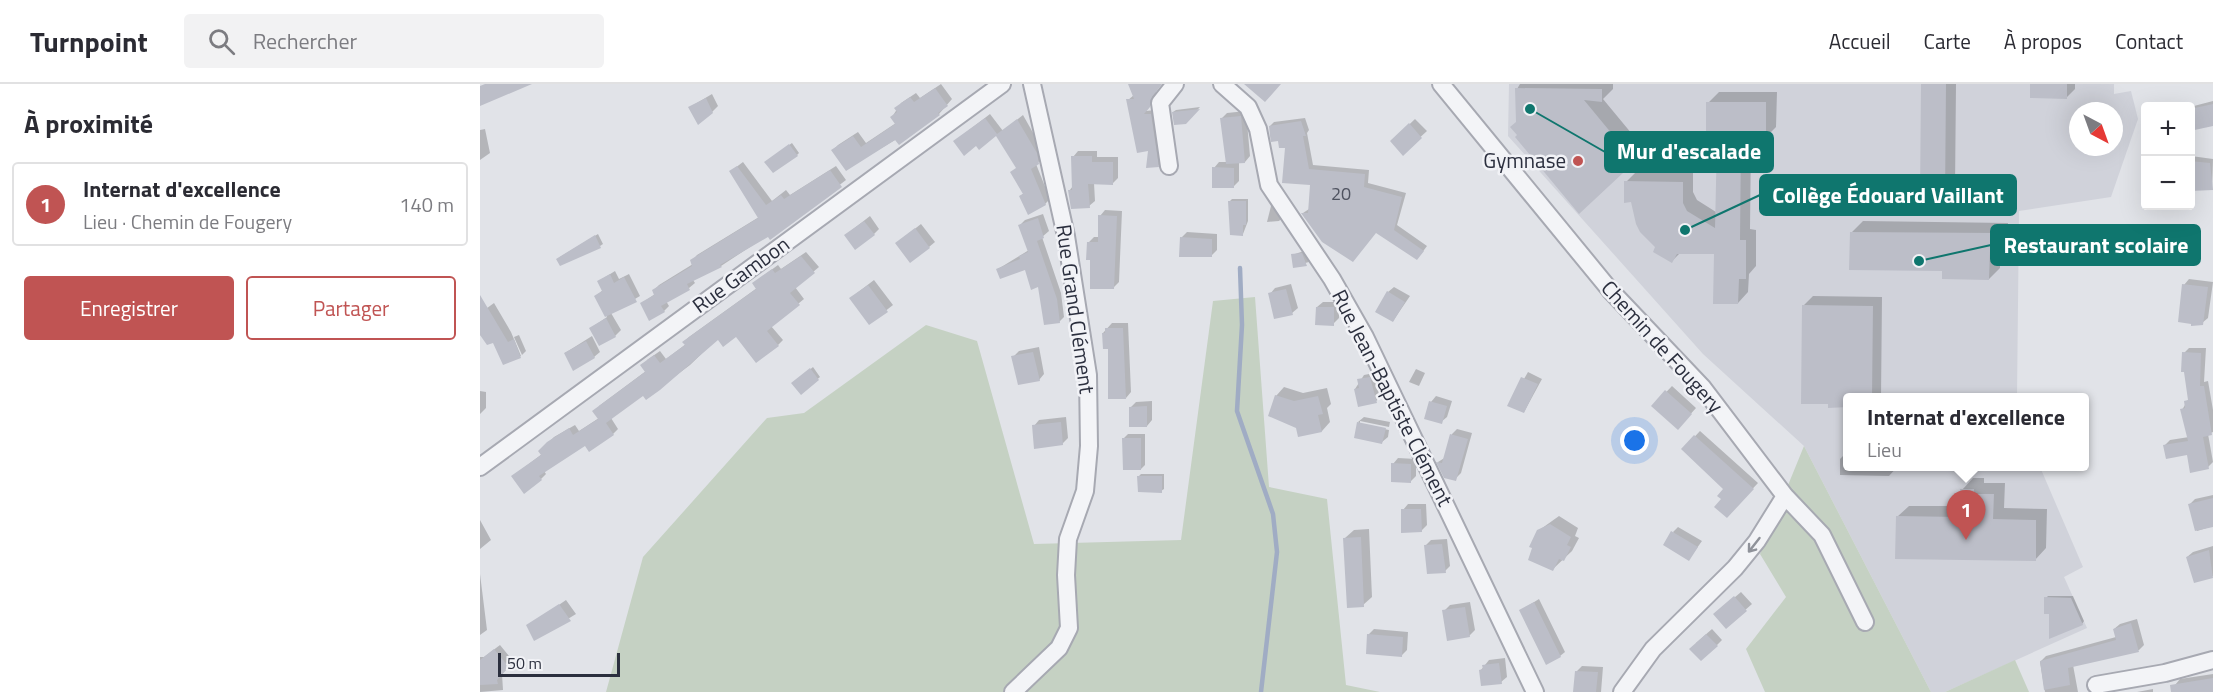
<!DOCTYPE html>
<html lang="fr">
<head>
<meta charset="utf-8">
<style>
	:root { --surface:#fff; --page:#f2f2f3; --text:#2b2b33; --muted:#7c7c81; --line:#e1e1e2; --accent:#c05453 }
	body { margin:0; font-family:"Titillium Web",sans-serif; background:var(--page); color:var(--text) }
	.controls { position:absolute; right:18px; top:18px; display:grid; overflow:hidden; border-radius:6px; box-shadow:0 6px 24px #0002 }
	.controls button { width:54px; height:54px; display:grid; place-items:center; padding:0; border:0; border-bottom:2px solid var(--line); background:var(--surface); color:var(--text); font:30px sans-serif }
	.compass { position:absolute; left:1589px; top:18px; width:54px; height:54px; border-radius:50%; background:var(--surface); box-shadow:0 6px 24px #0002; rotate:139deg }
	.scale { position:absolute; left:18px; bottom:15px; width:122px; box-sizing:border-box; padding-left:6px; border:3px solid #2b2f3e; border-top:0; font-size:16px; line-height:21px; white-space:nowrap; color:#2b2f3e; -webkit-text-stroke:4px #f1f2f6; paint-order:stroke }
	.you { position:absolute; left:1155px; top:357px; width:21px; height:21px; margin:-15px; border:4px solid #fff; border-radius:50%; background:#1a73e8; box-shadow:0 0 0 9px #1a73e833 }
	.badge { display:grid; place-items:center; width:39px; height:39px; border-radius:50%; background:var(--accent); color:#fff; font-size:20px; font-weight:700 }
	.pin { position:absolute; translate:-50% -50px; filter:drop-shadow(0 2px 3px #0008) }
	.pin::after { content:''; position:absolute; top:32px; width:21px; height:18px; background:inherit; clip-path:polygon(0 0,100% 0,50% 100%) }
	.popup { position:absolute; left:1363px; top:309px; width:246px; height:78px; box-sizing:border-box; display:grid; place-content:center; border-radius:6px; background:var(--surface); filter:drop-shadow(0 2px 4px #0005); font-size:20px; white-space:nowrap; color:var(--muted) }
	.popup b { font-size:22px; color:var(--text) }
	.popup::after { content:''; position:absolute; left:50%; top:100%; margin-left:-12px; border:12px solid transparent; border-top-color:var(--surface) }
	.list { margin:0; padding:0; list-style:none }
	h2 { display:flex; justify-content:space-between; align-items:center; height:78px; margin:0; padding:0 24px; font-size:26px }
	h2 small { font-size:20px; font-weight:400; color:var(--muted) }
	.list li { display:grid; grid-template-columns:39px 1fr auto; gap:18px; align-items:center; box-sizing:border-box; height:84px; margin:0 12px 12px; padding:0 12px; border:2px solid var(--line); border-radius:6px }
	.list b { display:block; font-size:22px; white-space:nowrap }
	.list p { margin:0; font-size:20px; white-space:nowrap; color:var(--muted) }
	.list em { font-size:20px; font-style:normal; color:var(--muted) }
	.actions { display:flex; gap:12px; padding:18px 24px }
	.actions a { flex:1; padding:14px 0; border:2px solid var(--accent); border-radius:6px; text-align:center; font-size:21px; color:var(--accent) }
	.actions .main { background:var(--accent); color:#fff }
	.icon { flex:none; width:33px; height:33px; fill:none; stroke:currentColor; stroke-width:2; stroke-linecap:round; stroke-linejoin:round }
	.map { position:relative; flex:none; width:1733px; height:608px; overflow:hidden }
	header { display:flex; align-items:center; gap:36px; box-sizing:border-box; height:84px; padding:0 30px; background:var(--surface); border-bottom:2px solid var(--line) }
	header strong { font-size:28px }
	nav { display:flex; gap:33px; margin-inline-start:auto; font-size:21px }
	.search { width:420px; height:54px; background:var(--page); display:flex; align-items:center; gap:15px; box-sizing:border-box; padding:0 21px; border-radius:6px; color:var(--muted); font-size:22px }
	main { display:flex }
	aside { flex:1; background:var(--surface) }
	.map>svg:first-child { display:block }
	.built { fill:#d0d2da; fill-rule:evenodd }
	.green { fill:#c5d1c3 }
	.shadow { fill:#0003 }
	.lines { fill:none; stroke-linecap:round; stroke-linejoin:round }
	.stream { stroke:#a0acc4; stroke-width:4.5 }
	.building { fill:#bcbec8 }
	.minor-casing { stroke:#a7a9b2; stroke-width:20 }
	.minor { stroke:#f3f4f7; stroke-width:16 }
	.oneway { stroke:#8f929a }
	.poi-dot { fill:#c05453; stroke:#f1f2f6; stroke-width:2 }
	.labels { text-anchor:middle; stroke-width:5; stroke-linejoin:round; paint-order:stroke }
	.number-label { font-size:18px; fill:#4f5360 }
	.poi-label { font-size:21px; fill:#2b2f3e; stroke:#f1f2f6; text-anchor:end }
	.street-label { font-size:21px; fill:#2b2f3e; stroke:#f1f2f6 }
	.leader { fill:none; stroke:#0f766e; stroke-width:2 }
	.callout-dot { fill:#0f766e; stroke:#f1f2f6; stroke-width:2 }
	.callout { fill:#0f766e; stroke:#0f766e; stroke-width:2 }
	.callout-label { font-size:22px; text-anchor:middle; font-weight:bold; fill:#fff }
</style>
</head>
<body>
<header>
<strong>Turnpoint</strong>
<div class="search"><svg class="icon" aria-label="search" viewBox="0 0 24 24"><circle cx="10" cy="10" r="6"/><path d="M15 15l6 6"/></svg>Rechercher</div>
<nav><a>Accueil</a><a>Carte</a><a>À propos</a><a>Contact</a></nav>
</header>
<main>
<aside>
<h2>À proximité<small></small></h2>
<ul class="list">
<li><span class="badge">1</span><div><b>Internat d'excellence</b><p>Lieu · Chemin de Fougery</p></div><em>140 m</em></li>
</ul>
<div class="actions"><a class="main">Enregistrer</a><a>Partager</a></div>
</aside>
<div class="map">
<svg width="1733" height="608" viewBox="0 0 1733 608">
	<rect width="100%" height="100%" fill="#e1e3e8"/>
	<!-- built -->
	<path class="built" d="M 1029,0 L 1634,0 L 1634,10 L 1651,7 L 1658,35 L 1631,113 L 1539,127 L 1537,313 L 1368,314 L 1368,382 L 1560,383 L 1603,483 L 1584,493 L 1607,544 L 1465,608 L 1451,608 L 1324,362 L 1223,270 L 1028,52 ZM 1598,27 L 1634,27 L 1634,63 L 1598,63 Z"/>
	<!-- green -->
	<path class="green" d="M 775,213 L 789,403 L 847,415 L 866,601 L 900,608 L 126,608 L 163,473 L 287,334 L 324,329 L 446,241 L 497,257 L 554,460 L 701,456 L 733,217 Z
		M 1324,362 L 1451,608 L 1285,608 L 1266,565 L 1306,513 L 1280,470 Z
		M 1535,576 L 1549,608 L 1465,608 Z"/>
	<!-- shadow -->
	<path class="shadow" d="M 461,0 L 472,15 L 459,30 L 366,85 L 353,66 L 358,61 L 378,48 L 386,59 L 416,39 L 412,33 L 421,19 L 436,9 L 440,14 Z
		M 649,0 L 681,0 L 676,7 L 674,17 L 666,27 L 675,26 L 682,77 L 678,82 L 648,16 L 654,11 Z
		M 1040,0 L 1133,0 L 1133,5 L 1123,15 L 1152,50 L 1153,76 L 1142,87 L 1037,38 L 1037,5 Z
		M 1443,0 L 1476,0 L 1475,104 L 1464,115 Z
		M 1552,0 L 1595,0 L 1595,5 L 1586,14 Z
		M 1239,8 L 1297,8 L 1296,43 L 1285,54 L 1271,54 L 1270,145 L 1276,146 L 1276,182 L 1269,190 L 1268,208 L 1258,219 L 1236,169 L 1200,169 L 1192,177 L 1177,163 L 1153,117 L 1146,98 L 1157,87 L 1213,88 L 1213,108 L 1217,116 L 1236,128 L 1238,54 L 1228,19 Z
		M 232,10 L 238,22 L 232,28 L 210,23 Z
		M 1733,17 L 1733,41 L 1710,40 L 1710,23 Z
		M 720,23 L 706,38 L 693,28 L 696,26 Z
		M 766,27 L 770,72 L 765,78 L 759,78 L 759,97 L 753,103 L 734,84 L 739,78 L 748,78 L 741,35 L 747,29 Z
		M 510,30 L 523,47 L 543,31 L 561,63 L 563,74 L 556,80 L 570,115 L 565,120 L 540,112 L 544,109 L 537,83 L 516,50 L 480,53 Z
		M 825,34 L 829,46 L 827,49 L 833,81 L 889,86 L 888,99 L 926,109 L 917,141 L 947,162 L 941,170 L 896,147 L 823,129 L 829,125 L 832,100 L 790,42 L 794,38 Z
		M 935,35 L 947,47 L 923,69 L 912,57 Z
		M 5,45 L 10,69 L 0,76 L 0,46 Z
		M 312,59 L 319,69 L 317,71 L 288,76 Z
		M 598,67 L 617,67 L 617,73 L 638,73 L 638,94 L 633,99 L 614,99 L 615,117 L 609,122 L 589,107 L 593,102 L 593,73 Z
		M 1711,72 L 1733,75 L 1732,105 L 1710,98 Z
		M 263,78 L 292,117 L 306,106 L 310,111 L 356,82 L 366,96 L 290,154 L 288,151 L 241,182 L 213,196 L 215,199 L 209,204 L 186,217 L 189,222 L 184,227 L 162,219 L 175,210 L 173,207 L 179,201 L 213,180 L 212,177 L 217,171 L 279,133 L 251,87 Z
		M 752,115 L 768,115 L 768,137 L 763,150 L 750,117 Z
		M 792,118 L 801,135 L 799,137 L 787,138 Z
		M 625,126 L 642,127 L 639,198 L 633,204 L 612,175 L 608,159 L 614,153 L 619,153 L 620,132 Z
		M 563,130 L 569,147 L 562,153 L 581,209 L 584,233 L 579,238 L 560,201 L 546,184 L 518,185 L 549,166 L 540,141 L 545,136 Z
		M 390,132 L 399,145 L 394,150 L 372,146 Z
		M 1383,137 L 1528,139 L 1527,155 L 1520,162 L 1520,184 L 1509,195 L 1372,148 Z
		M 441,140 L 455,158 L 449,163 L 423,154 Z
		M 707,148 L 737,150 L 737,166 L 731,172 L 701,154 Z
		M 118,150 L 123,160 L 120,162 L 81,180 L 80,173 Z
		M 824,167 L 829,178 L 814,182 L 812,171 Z
		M 326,168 L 339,183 L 315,203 L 324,215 L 291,242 L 303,256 L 298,261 L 257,251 L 238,254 L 210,281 L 166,314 L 164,310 L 131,334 L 138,345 L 133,350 L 105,360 L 64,387 L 66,390 L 61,395 L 33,392 L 62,370 L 60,367 L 74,353 L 95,341 L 99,347 L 119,334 L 119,322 L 166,287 L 167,276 L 180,267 L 186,275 L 206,260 L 204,258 L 209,253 L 277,204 L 279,195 L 298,181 L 301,185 Z
		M 135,187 L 139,195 L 149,190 L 160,212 L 131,229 L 141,246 L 135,252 L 111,244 L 127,233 L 116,212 L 123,206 L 119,197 Z
		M 1709,195 L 1733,198 L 1728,234 L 1722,239 L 1704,201 Z
		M 394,196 L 413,221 L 390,239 L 377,209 Z
		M 811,200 L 818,224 L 812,229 L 790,210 L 795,204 Z
		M 914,203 L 930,212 L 913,237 L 908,208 Z
		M 1333,212 L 1402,213 L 1401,314 L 1368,314 L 1323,222 Z
		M 843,218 L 859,218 L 859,234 L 853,240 L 837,223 Z
		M 14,219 L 31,248 L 41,272 L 23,279 L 13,256 L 0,251 L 0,223 L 3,227 Z
		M 632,239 L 648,239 L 651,308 L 646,314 L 623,249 Z
		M 39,251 L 46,267 L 42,271 L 34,253 Z
		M 112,252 L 120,268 L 114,273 L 85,269 Z
		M 559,263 L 564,290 L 559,296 L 533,273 L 539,267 Z
		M 1709,264 L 1726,264 L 1724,298 L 1728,297 L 1733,326 L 1733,348 L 1728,350 L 1733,378 L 1728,383 L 1708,370 L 1685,361 L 1690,356 L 1709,353 L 1702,326 L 1709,314 L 1704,269 Z
		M 333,283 L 340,293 L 321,309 L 313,300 Z
		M 936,285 L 945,289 L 939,302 L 929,298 Z
		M 1048,288 L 1062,295 L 1044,328 L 1029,321 Z
		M 894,289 L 901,313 L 896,317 L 875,305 L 884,291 Z
		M 1192,302 L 1216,324 L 1198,344 L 1173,322 Z
		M 804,303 L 823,309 L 847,304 L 851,320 L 847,324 L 850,338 L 842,347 L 818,343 L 796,312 Z
		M 0,307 L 6,308 L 6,324 L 0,330 Z
		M 956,312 L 972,317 L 967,333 L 961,338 L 951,318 Z
		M 672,317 L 672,336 L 667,342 L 651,323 L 656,318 Z
		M 586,333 L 588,354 L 582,360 L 554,342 L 559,336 Z
		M 884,333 L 910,338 L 909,343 L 880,337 L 880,340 L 909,346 L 908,353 L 902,358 L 878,338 Z
		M 977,345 L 992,349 L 981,389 L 975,395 L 965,393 L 958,378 L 966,373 L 972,350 Z
		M 1220,347 L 1278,399 L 1247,432 L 1243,415 L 1245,405 L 1203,365 Z
		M 648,350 L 665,350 L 665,381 L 661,385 L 644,354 Z
		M 1368,367 L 1368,382 L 1418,382 L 1409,392 L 1360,391 L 1360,375 Z
		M 918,374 L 936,375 L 936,392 L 930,398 L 913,380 Z
		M 661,390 L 684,390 L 684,405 L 681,407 L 659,392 Z
		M 1493,394 L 1504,394 L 1504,399 L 1525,399 L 1524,424 L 1567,425 L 1566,464 L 1555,476 L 1417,433 L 1429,422 L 1482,422 L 1482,406 Z
		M 1733,411 L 1733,442 L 1717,447 L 1710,420 L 1715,415 Z
		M 928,420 L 946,420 L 947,441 L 941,447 L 923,426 Z
		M 1079,432 L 1098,444 L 1095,452 L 1099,454 L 1092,467 L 1073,485 L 1058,447 Z
		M 0,436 L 11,456 L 0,465 Z
		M 1198,443 L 1222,457 L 1209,475 L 1193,448 Z
		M 889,445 L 892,513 L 883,521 L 865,454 L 874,446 Z
		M 967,455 L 970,482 L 965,487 L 946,461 L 951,456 Z
		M 1733,462 L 1733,492 L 1715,497 L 1707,473 L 1713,468 Z
		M 0,490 L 7,546 L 0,551 Z
		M 1261,508 L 1272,520 L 1246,543 L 1241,525 Z
		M 1568,512 L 1593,512 L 1604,537 L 1602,540 L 1570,528 L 1566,514 Z
		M 1059,515 L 1085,568 L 1080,572 L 1041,526 Z
		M 86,516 L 96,530 L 55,555 L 48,542 Z
		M 990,518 L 995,546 L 989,552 L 964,527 L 970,521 Z
		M 1657,535 L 1664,561 L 1659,566 L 1593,581 L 1598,608 L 1565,608 L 1560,578 L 1566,572 L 1636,553 L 1634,545 L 1640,540 Z
		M 894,545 L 928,548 L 927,566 L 921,572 L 888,551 Z
		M 1232,545 L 1242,556 L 1237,561 L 1216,559 Z
		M 20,561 L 33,577 L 22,590 L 23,606 L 0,608 L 0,573 L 4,573 Z
		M 1025,574 L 1027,593 L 1021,598 L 1001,586 L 1009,576 Z
		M 1102,582 L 1123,583 L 1121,608 L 1095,608 L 1097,587 Z
		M 1733,590 L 1733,608 L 1696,608 L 1695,601 L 1700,595 Z
		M 1673,605 L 1673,608 L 1657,608 Z"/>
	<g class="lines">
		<!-- stream -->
		<path class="stream" d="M 760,184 L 762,241 L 757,327 L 793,430 L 797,468 L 781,608"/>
	</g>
	<!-- building -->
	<path class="building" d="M 5,0 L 52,0 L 0,22 L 0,2 Z
		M 648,0 L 682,0 L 672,13 L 670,23 L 664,30 L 671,30 L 679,83 L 666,84 L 668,67 L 657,69 L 646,15 L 654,15 Z
		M 764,0 L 801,0 L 785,18 Z
		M 1441,0 L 1466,0 L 1465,116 L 1440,116 Z
		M 1550,0 L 1587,0 L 1587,15 L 1550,14 Z
		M 455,4 L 468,22 L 458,29 L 460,31 L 419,61 L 415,56 L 366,87 L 351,66 L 373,52 L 381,63 L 415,40 L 410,33 L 417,28 L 414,24 L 430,13 L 434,18 Z
		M 1035,4 L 1122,5 L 1122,18 L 1104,16 L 1142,62 L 1143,89 L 1099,130 L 1035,53 L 1037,51 L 1030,43 L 1036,38 Z
		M 226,14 L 233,29 L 218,41 L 208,23 Z
		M 1226,18 L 1286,18 L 1286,56 L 1261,56 L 1260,156 L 1266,156 L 1266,195 L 1259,195 L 1258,220 L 1233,220 L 1234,170 L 1197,170 L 1192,179 L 1173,168 L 1175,163 L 1160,148 L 1156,140 L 1151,118 L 1144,119 L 1144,97 L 1203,98 L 1203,119 L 1207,127 L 1235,144 L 1237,56 L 1226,55 Z
		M 1733,20 L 1733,42 L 1710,47 L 1710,25 Z
		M 720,25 L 706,40 L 694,41 L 692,28 Z
		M 761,32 L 765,79 L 746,80 L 740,34 Z
		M 505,34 L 517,50 L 537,35 L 557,69 L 559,80 L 551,85 L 566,121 L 548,131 L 539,112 L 543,110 L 530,88 L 536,84 L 516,52 L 499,66 L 496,62 L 484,72 L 473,57 Z
		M 821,37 L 826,52 L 823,52 L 829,85 L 885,90 L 884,103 L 922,113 L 914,146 L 944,167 L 937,176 L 896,149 L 873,178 L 842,158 L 821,129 L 828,129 L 830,101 L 802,99 L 805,64 L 799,64 L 798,57 L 791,58 L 790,52 L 789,42 Z
		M 929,39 L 942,54 L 923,72 L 910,57 Z
		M 309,60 L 318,72 L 293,89 L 284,78 Z
		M 591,72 L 612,72 L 612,78 L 633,78 L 633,101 L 608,100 L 610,124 L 591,125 L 588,106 L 592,106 Z
		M 1710,77 L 1730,79 L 1733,106 L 1710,107 Z
		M 257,82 L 286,121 L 301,111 L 304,115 L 350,86 L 362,103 L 290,156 L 288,153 L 240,181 L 242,183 L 207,200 L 210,206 L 181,222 L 185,228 L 169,237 L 160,219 L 174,211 L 172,206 L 212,182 L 210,176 L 278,134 L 249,87 Z
		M 732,83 L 754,84 L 754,104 L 732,104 Z
		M 748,117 L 766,117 L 766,141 L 763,141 L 763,152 L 750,151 Z
		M 618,131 L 637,132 L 634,205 L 610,205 L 610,176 L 606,176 L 607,158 L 618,158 Z
		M 558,134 L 564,154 L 557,157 L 577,215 L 580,239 L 564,241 L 558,203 L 551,206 L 545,186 L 520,195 L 516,185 L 540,175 L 539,172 L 548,168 L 538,141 Z
		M 384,137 L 395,151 L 375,166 L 364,151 Z
		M 435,144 L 450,164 L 430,179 L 415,159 Z
		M 1370,148 L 1517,149 L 1517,167 L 1510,167 L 1509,196 L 1462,195 L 1462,187 L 1369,186 Z
		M 115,151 L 121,164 L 80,182 L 76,175 Z
		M 700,153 L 732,155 L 732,173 L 699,173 Z
		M 822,169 L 827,182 L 813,184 L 811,170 Z
		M 321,172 L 335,189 L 310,209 L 320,221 L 287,247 L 299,262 L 276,279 L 256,253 L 243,263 L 238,256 L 180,306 L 166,316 L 163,312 L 126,339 L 134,351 L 109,368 L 105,362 L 59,392 L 62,396 L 44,410 L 31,392 L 61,371 L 58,367 L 67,358 L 89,344 L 93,351 L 118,335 L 112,327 L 165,288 L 160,281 L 174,271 L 180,279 L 205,261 L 202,258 L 276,205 L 272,199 L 292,185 L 295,189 Z
		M 130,190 L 134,199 L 144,193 L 157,218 L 125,233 L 114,212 L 122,207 L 117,197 Z
		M 1702,200 L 1728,203 L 1723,241 L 1711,242 L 1711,240 L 1698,238 Z
		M 388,201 L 408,228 L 389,241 L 369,214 Z
		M 806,205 L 813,231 L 794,235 L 788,209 Z
		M 907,207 L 925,218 L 913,238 L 895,228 Z
		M 0,211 L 28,258 L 34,255 L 41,274 L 23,281 L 13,259 L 7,261 L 0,251 Z
		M 1322,221 L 1393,222 L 1392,314 L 1368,314 L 1368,323 L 1348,324 L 1348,320 L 1321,320 Z
		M 836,223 L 854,223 L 854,242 L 835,241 Z
		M 126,234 L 136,253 L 119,262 L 109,244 Z
		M 625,244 L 643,244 L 646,315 L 628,315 L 628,265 L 623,265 L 622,249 L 625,249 Z
		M 106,257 L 115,274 L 93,287 L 84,269 Z
		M 553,268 L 560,297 L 538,301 L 531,272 Z
		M 1702,268 L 1721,269 L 1720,302 L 1724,302 L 1732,351 L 1723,353 L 1729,385 L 1710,389 L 1707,371 L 1686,375 L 1683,361 L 1708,357 L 1700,325 L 1705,324 L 1704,317 L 1708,316 L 1704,288 L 1701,288 Z
		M 330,284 L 339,296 L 321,311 L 311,299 Z
		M 890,293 L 897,319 L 878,323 L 874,305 L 879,304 L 877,295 Z
		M 1041,293 L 1058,300 L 1044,329 L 1027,322 Z
		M 1185,306 L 1212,330 L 1198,346 L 1171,322 Z
		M 795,311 L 814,317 L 838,312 L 843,330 L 838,331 L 842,348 L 818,353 L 816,344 L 788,332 Z
		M 949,317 L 967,322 L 962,340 L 944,335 Z
		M 667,322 L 667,343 L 649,343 L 649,323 Z
		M 581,338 L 583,361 L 554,365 L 552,341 Z
		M 877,338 L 906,344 L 902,360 L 874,354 Z
		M 970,350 L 988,355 L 976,397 L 964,394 L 956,378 L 962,379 Z
		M 1214,351 L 1274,405 L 1247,434 L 1234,423 L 1241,415 L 1237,412 L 1243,405 L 1201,365 Z
		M 642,354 L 661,354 L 661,386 L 643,386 Z
		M 911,379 L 931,380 L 931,399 L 911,398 Z
		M 657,392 L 682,392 L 682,409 L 658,408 Z
		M 1480,405 L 1494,405 L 1494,410 L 1514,410 L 1513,435 L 1556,436 L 1556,477 L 1415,475 L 1416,432 L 1480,433 Z
		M 1733,414 L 1733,443 L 1715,447 L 1708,420 Z
		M 921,425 L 941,425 L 942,448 L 921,449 Z
		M 1070,440 L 1091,453 L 1087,461 L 1091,463 L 1084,477 L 1079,475 L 1073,487 L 1048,476 L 1052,464 L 1049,463 L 1057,446 Z
		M 1191,447 L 1218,463 L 1209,477 L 1183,461 Z
		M 881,453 L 884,523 L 867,524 L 863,454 Z
		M 962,460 L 966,489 L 947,490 L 944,461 Z
		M 1729,466 L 1733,494 L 1714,499 L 1706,473 Z
		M 1254,512 L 1267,527 L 1246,545 L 1233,530 Z
		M 1564,513 L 1591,514 L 1603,541 L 1569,555 L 1569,530 L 1564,530 Z
		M 1054,518 L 1081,573 L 1066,581 L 1039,526 Z
		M 79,520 L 91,537 L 54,557 L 46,541 Z
		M 985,523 L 990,553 L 967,557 L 962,526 Z
		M 1651,539 L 1659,568 L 1588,584 L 1590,601 L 1564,606 L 1560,577 L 1636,556 L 1633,545 Z
		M 887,550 L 923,553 L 922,573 L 886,570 Z
		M 1226,550 L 1238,562 L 1221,577 L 1209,565 Z
		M 14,565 L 29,583 L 17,596 L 18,600 L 0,601 L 0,576 Z
		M 1019,579 L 1022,600 L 1001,602 L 999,586 L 1003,585 L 1002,581 Z
		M 1095,587 L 1118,588 L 1116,608 L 1093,608 Z
		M 1733,594 L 1733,608 L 1691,608 L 1690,601 Z"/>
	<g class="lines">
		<!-- minor casing -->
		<g class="minor-casing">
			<path id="minor" d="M 742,0 L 768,23 L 778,45 L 789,101 L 852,195 L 885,253 L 1055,608
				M 961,0 L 1130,206 L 1223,304 L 1305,412 L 1342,451 L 1385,538
				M 689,82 L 680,19 L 695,0
				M 0,383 L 522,0
				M 1616,601 L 1685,589 L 1733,576
				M 533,608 L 579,564 L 589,544 L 586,491 L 588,455 L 605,407 L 609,362 L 608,291 L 586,152 L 552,0
				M 1142,608 L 1173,565 L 1255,484 L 1277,457 L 1305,412"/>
		</g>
		<!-- minor -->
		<use href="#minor" class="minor"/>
	</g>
	<!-- one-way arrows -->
	<defs><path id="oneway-shaft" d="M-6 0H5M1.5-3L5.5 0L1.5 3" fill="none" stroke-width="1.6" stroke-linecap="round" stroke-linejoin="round" transform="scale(1.5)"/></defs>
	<use class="oneway" href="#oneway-shaft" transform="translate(1274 461) rotate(128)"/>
	<!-- markers -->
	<circle class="poi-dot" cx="1098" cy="77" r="6"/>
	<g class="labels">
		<!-- number labels -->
		<g class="number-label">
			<text x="861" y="116">20</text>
		</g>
		<!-- poi labels -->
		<g class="poi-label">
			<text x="1086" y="84">Gymnase</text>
		</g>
		<!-- street labels -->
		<g class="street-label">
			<text transform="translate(261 191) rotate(-36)" y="7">Rue Gambon</text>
			<text transform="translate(595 225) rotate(82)" y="7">Rue Grand Clément</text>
			<text transform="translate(1182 263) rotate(48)" y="7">Chemin de Fougery</text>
			<text transform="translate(912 314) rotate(63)" y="7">Rue Jean-Baptiste Clément</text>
		</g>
	</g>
	<!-- callouts -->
	<path class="leader" d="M1050 25L1125 68M1205 146L1280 111M1439 177L1511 161"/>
	<g class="callout-dot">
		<circle cx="1050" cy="25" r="6"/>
		<circle cx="1205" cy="146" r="6"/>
		<circle cx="1439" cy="177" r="6"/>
	</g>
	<g class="callout">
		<rect x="1125" y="48" width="168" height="40" rx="6"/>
		<rect x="1280" y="91" width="256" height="40" rx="6"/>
		<rect x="1511" y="141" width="209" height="40" rx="6"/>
	</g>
	<g class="callout-label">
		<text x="1209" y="75">Mur d'escalade</text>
		<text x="1408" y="119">Collège Édouard Vaillant</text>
		<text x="1616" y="169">Restaurant scolaire</text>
	</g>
</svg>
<div class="controls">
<button>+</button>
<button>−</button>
</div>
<svg class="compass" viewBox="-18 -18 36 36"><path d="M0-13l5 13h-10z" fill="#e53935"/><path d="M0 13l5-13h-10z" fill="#7c7c81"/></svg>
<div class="scale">50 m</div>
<div class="you"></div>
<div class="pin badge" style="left:1486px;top:456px">1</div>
<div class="popup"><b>Internat d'excellence</b>Lieu</div>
</div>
</main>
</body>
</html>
